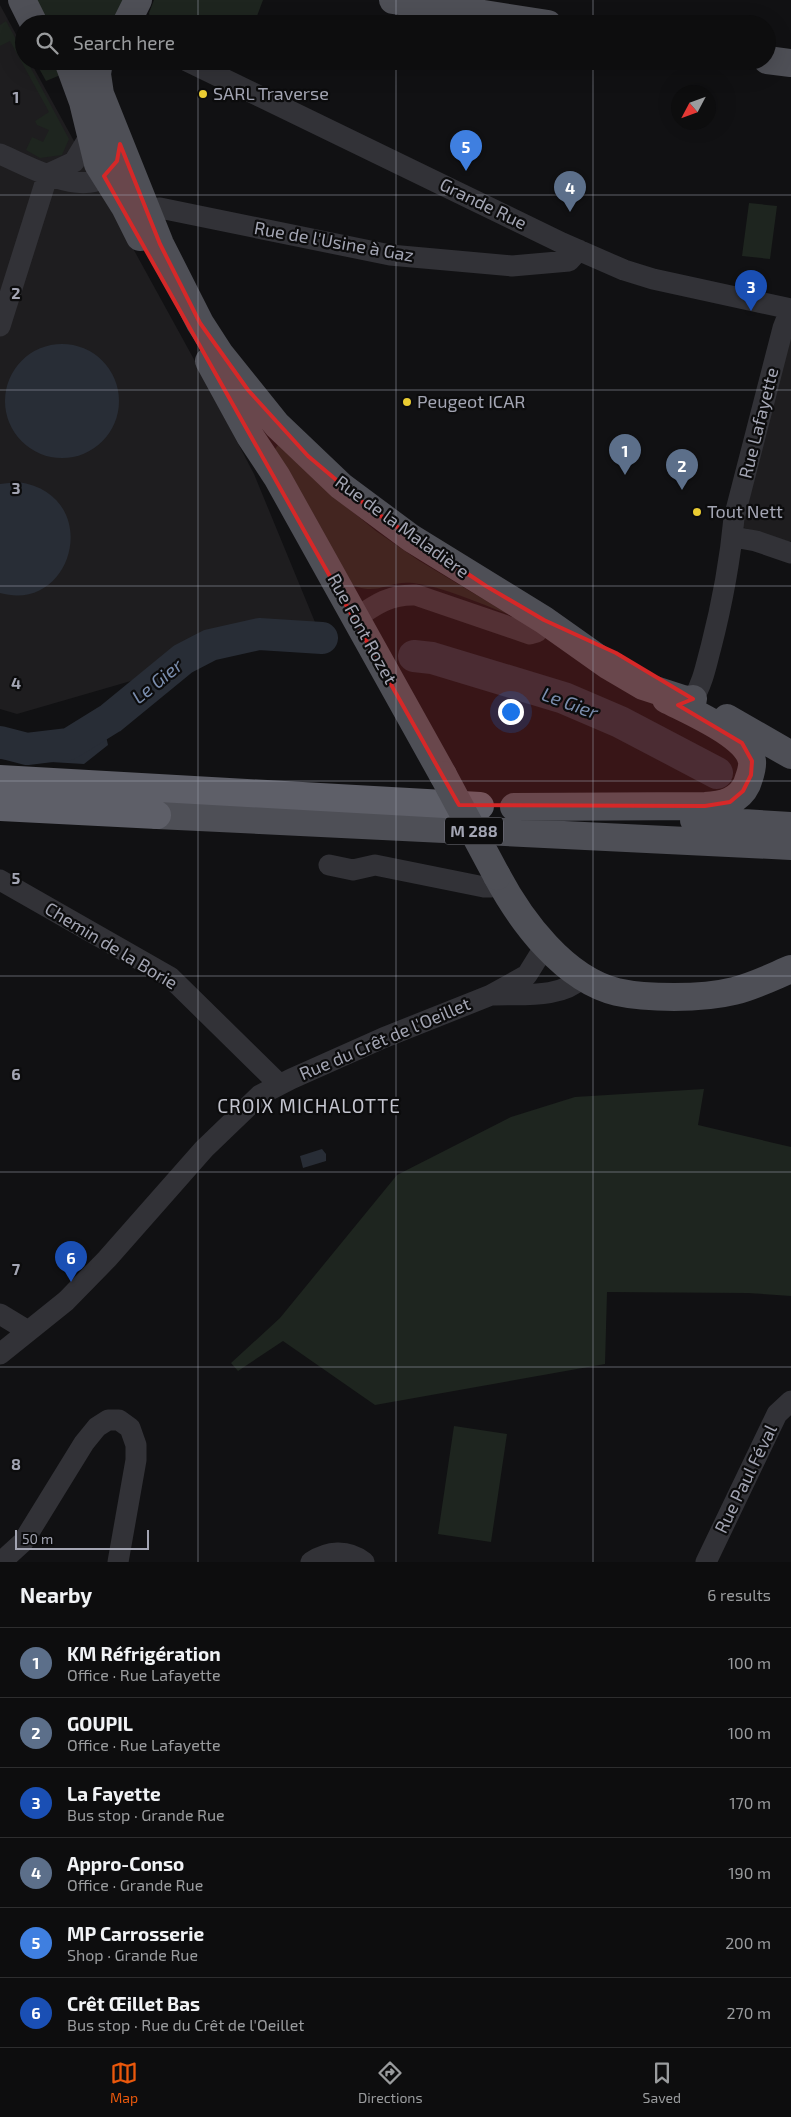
<!DOCTYPE html>
<html lang="en">
<head>
<meta charset="utf-8">
<style>
	:root { --surface:#0d0d0e; --page:#161617; --text:#f1f3f6; --muted:#9a9c9e; --line:#2d2d2e; --accent:#ea580c }
	body { margin:0; font-family:"Exo 2",sans-serif; background:var(--page); color:var(--text) }
	.compass { position:absolute; left:671px; top:85px; width:45px; height:45px; border-radius:50%; background:var(--surface); box-shadow:0 5px 20px #0002; rotate:229deg }
	.scale { position:absolute; left:15px; bottom:12px; width:134px; box-sizing:border-box; padding-left:5px; border:2px solid #a3a5b3; border-top:0; font-size:14px; line-height:18px; white-space:nowrap; color:#a3a5b3; -webkit-text-stroke:4px #0c0c0d; paint-order:stroke }
	.you { position:absolute; left:510px; top:711px; width:18px; height:18px; margin:-12px; border:4px solid #fff; border-radius:50%; background:#1a73e8; box-shadow:0 0 0 8px #1a73e833 }
	.badge { display:grid; place-items:center; width:32px; height:32px; border-radius:50%; background:var(--accent); color:#fff; font-size:16px; font-weight:700 }
	.pin { position:absolute; translate:-50% -41px; filter:drop-shadow(0 1px 2px #0008) }
	.pin::after { content:''; position:absolute; top:26px; width:18px; height:15px; background:inherit; clip-path:polygon(0 0,100% 0,50% 100%) }
	.list { margin:0; padding:0; list-style:none }
	h2 { display:flex; justify-content:space-between; align-items:center; height:65px; margin:0; padding:0 20px; font-size:21px }
	h2 small { font-size:16px; font-weight:400; color:var(--muted) }
	.list li { display:grid; grid-template-columns:32px 1fr auto; gap:15px; align-items:center; box-sizing:border-box; height:70px; padding:0 20px; border-top:1px solid var(--line) }
	.list b { display:block; font-size:19px; white-space:nowrap }
	.list p { margin:0; font-size:16px; white-space:nowrap; color:var(--muted) }
	.list em { font-size:16px; font-style:normal; color:var(--muted) }
	.icon { flex:none; width:28px; height:28px; fill:none; stroke:currentColor; stroke-width:2; stroke-linecap:round; stroke-linejoin:round }
	.map { position:relative; flex:none; width:791px; height:1562px; overflow:hidden }
	.search { position:absolute; background:var(--surface); box-shadow:0 5px 20px #0002; left:15px; right:15px; top:15px; height:55px; display:flex; align-items:center; gap:12px; box-sizing:border-box; padding:0 18px; border-radius:28px; color:var(--muted); font-size:19px }
	.sheet { height:485px; background:var(--surface) }
	nav { display:flex; justify-content:space-around; align-items:center; box-sizing:border-box; height:70px; border-top:1px solid var(--line); background:var(--surface); font-size:14px; color:var(--muted) }
	nav a { display:grid; justify-items:center; gap:2px }
	nav .on { color:var(--accent) }
	.map>svg:first-child { display:block }
	.built { fill:#1e1d1f }
	.green { fill:#1e251f }
	.water { fill:#282d36 }
	.lines { fill:none; stroke-linecap:round; stroke-linejoin:round }
	.river { stroke:#282d36; stroke-width:32 }
	.minor { stroke:#323237; stroke-width:21 }
	.major { stroke:#4e4f56; stroke-width:28 }
	.highway { stroke:#5e5f68; stroke-width:28 }
	.major-bridge { stroke:#4e4f56; stroke-width:28 }
	.marked { fill:#d62828; fill-opacity:0.2; stroke:#d62828; stroke-width:4; stroke-linejoin:round }
	.grid { fill:none; stroke:#a3a5b3; stroke-width:1; stroke-opacity:0.55 }
	.poi-dot { fill:#eacc32; stroke:#0c0c0d; stroke-width:2 }
	.labels { text-anchor:middle; stroke-width:4.5; stroke-linejoin:round; paint-order:stroke }
	.shield { fill:#0c0c0d; stroke:#767781; stroke-width:1 }
	.shield-label { font-size:16px; font-weight:bold; fill:#a3a5b3 }
	.poi-label { font-size:18px; fill:#a3a5b3; stroke:#0c0c0d; text-anchor:start }
	.street-label { font-size:18px; fill:#a3a5b3; stroke:#0c0c0d }
	.water-label { font-size:19px; font-style:italic; fill:#7a8dad; stroke:#0c0c0d }
	.neighbourhood-label { font-size:19px; letter-spacing:1px; fill:#c4c5cf; stroke:#0c0c0d }
	.grid-label { font-size:16px; text-anchor:middle; font-weight:bold; fill:#a3a5b3; stroke:#0c0c0d; stroke-width:4.5; stroke-linejoin:round; paint-order:stroke }
</style>
</head>
<body>
<div class="map">
<svg width="791" height="1562" viewBox="0 0 791 1562">
	<rect width="100%" height="100%" fill="#111113"/>
	<!-- built -->
	<path class="built" d="M 0,5 L 24,49 L 24,61 L 30,61 L 196,363 L 254,474 L 317,627 L 17,714 L 0,709 Z
		M 791,326 L 791,540 L 790,542 L 742,527 Z"/>
	<!-- green -->
	<path class="green" d="M 32,0 L 125,0 L 111,24 L 46,24 Z
		M 154,0 L 263,0 L 254,24 L 151,24 L 149,13 Z
		M 6,21 L 24,54 L 24,61 L 27,61 L 69,139 L 62,155 L 40,158 L 26,150 L 32,137 L 43,142 L 49,130 L 37,125 L 35,121 L 49,112 L 10,41 L 0,46 L 0,25 Z
		M 35,61 L 56,61 L 63,74 L 46,81 Z
		M 749,203 L 777,206 L 770,259 L 742,256 Z
		M 278,445 L 326,490 L 376,531 L 418,560 L 508,614 C 478,603 445,587 413,583 C 387,580 376,598 349,583 L 275,449 Z
		M 704,1089 L 698,1125 L 791,1147 L 791,1296 L 748,1293 L 607,1292 L 605,1364 L 375,1405 L 283,1341 L 238,1371 L 231,1363 L 280,1318 L 397,1175 L 511,1117 L 575,1097 Z
		M 454,1426 L 507,1434 L 491,1542 L 438,1534 Z"/>
	<!-- water -->
	<path class="water" d="M5 401a57 57 0 1 1 114 0a57 57 0 1 1-114 0Z
		M 18,482 C 104,494 75,614 0,593 L 0,484 Z
		M 104,727 L 108,745 L 84,764 L 0,759 L 0,729 C 41,741 63,745 104,727 Z
		M 322,1149 L 326,1154 L 326,1161 L 303,1168 L 300,1156 Z"/>
	<g class="lines">
		<!-- river -->
		<path class="river" d="M 414,656 L 432,658 L 564,698 L 620,722 L 717,773
			M 0,742 L 27,749 L 69,744 L 111,718 L 183,659 L 210,645 L 259,634 L 322,638"/>
		<!-- minor -->
		<path class="minor" d="M 187,61 L 562,243 L 624,270 L 653,279 L 791,309
			M 0,154 C 29,166 93,205 115,165
			M 48,174 L 74,162 L 91,134
			M 146,210 L 160,208 L 390,255 L 512,266 L 569,261 L 579,250
			M 0,326 L 48,174
			M 734,537 L 756,541 L 791,553
			M 356,618 C 376,604 391,594 416,595 L 530,634 L 537,632 L 544,620
			M 693,699 C 703,683 706,665 711,647 C 722,604 730,562 734,518 L 783,328 L 790,310
			M 329,865 L 353,870 L 375,865 L 484,887 L 491,887 L 501,883
			M 0,880 L 170,977 L 279,1084
			M 494,995 C 525,994 559,999 584,977
			M 0,1314 L 28,1331
			M 0,1354 L 66,1301 L 107,1259 L 204,1149 L 260,1095 L 291,1079 L 383,1038 L 491,995 L 527,975 L 545,946
			M 1,1562 L 23,1542 L 84,1443 L 97,1427 L 108,1420 L 119,1420 L 130,1428 L 136,1445 L 136,1460 L 118,1562
			M 311,1562 C 328,1551 347,1549 364,1562
			M 706,1562 L 777,1414 L 791,1401"/>
		<!-- major -->
		<path class="major" d="M 22,0 L 34,24
			M 393,0 L 548,24
			M 126,24 L 138,0
			M 767,60 L 791,63
			M 68,61 L 83,102 L 98,164 L 125,207 L 140,237
			M 99,61 L 97,74 L 100,94 L 160,244 L 200,323 L 220,354 L 277,425 L 341,486 L 411,538 L 544,620 L 609,666 L 643,686 L 686,700 L 693,699
			M 209,361 L 250,436 L 277,477 L 443,775
			M 727,718 L 791,755
			M 514,807 L 705,806 C 723,805 739,801 747,784 C 749,777 753,769 752,761 C 747,735 689,711 666,699
			M 157,815 L 791,846
			M 694,820 L 791,826
			M 497,876 C 521,921 564,979 617,992 C 635,996 655,997 674,997 C 694,997 714,996 734,991 C 754,986 772,977 791,969"/>
		<!-- highway -->
		<path class="highway" d="M 0,779 L 480,806
			M 0,807 L 157,815"/>
		<!-- major-bridge -->
		<path class="major-bridge" d="M 443,775 L 497,876"/>
	</g>
	<!-- marked area -->
	<path class="marked" d="M 120,144 L 160,244 L 200,323 L 248,390 L 308,456 L 372,510 L 486,586 L 544,620 L 616,653 L 693,699 L 678,705 L 742,743 L 752,761 L 751,775 L 743,791 L 730,802 L 705,806 L 459,805 L 104,176 L 117,161 Z"/>
	<!-- grid -->
	<path class="grid" d="M 198,0 L 198,24M 396,0 L 396,24M 593,0 L 593,24M 198,61 L 198,1562M 396,61 L 396,1562M 593,61 L 593,1562M 0,195 L 791,195M 0,390 L 791,390M 0,586 L 791,586M 0,781 L 791,781M 0,976 L 791,976M 0,1172 L 791,1172M 0,1367 L 791,1367"/>
	<!-- markers -->
	<g class="poi-dot">
		<circle cx="203" cy="94" r="5"/>
		<circle cx="407" cy="402" r="5"/>
		<circle cx="697" cy="512" r="5"/>
	</g>
	<g class="labels">
		<!-- shield labels -->
		<rect class="shield" x="445" y="817.5" width="58" height="27" rx="4"/>
		<g class="shield-label">
			<text x="474" y="837">M 288</text>
		</g>
		<!-- poi labels -->
		<g class="poi-label">
			<text x="213" y="100">SARL Traverse</text>
			<text x="417" y="408">Peugeot ICAR</text>
			<text x="707" y="518">Tout Nett</text>
		</g>
		<!-- street labels -->
		<g class="street-label">
			<text transform="translate(483 204) rotate(26)" y="6">Grande Rue</text>
			<text transform="translate(334 242) rotate(10)" y="6">Rue de l'Usine à Gaz</text>
			<text transform="translate(759 423) rotate(-76)" y="6">Rue Lafayette</text>
			<text transform="translate(402 527) rotate(36)" y="6">Rue de la Maladière</text>
			<text transform="translate(362 629) rotate(61)" y="6">Rue Font Rozet</text>
			<text transform="translate(111 946) rotate(31)" y="6">Chemin de la Borie</text>
			<text transform="translate(385 1039) rotate(-23)" y="6">Rue du Crêt de l'Oeillet</text>
			<text transform="translate(746 1479) rotate(-64)" y="6">Rue Paul Féval</text>
		</g>
		<!-- water labels -->
		<g class="water-label">
			<text transform="translate(157 681) rotate(-39)" y="7">Le Gier</text>
			<text transform="translate(570 703) rotate(20)" y="7">Le Gier</text>
		</g>
		<!-- neighbourhood labels -->
		<g class="neighbourhood-label">
			<text x="309" y="1113">CROIX MICHALOTTE</text>
		</g>
	</g>
	<g class="grid-label">
		<text x="16" y="103">1</text>
		<text x="16" y="299">2</text>
		<text x="16" y="494">3</text>
		<text x="16" y="689">4</text>
		<text x="16" y="884">5</text>
		<text x="16" y="1080">6</text>
		<text x="16" y="1275">7</text>
		<text x="16" y="1470">8</text>
	</g>
</svg>
<svg class="compass" viewBox="-18 -18 36 36"><path d="M0-13l5 13h-10z" fill="#e53935"/><path d="M0 13l5-13h-10z" fill="#9a9c9e"/></svg>
<div class="scale">50 m</div>
<div class="you"></div>
<div class="pin badge" style="left:625px;top:475px;background:#5c6f8a">1</div>
<div class="pin badge" style="left:682px;top:490px;background:#5c6f8a">2</div>
<div class="pin badge" style="left:751px;top:311px;background:#1a4fb4">3</div>
<div class="pin badge" style="left:570px;top:212px;background:#5c6f8a">4</div>
<div class="pin badge" style="left:466px;top:171px;background:#3f7fe0">5</div>
<div class="pin badge" style="left:71px;top:1282px;background:#1a4fb4">6</div>
<div class="search"><svg class="icon" aria-label="search" viewBox="0 0 24 24"><circle cx="10" cy="10" r="6"/><path d="M15 15l6 6"/></svg>Search here</div>
</div>
<section class="sheet">
<h2>Nearby<small>6 results</small></h2>
<ul class="list">
<li><span class="badge" style="background:#5c6f8a">1</span><div><b>KM Réfrigération</b><p>Office · Rue Lafayette</p></div><em>100 m</em></li>
<li><span class="badge" style="background:#5c6f8a">2</span><div><b>GOUPIL</b><p>Office · Rue Lafayette</p></div><em>100 m</em></li>
<li><span class="badge" style="background:#1a4fb4">3</span><div><b>La Fayette</b><p>Bus stop · Grande Rue</p></div><em>170 m</em></li>
<li><span class="badge" style="background:#5c6f8a">4</span><div><b>Appro-Conso</b><p>Office · Grande Rue</p></div><em>190 m</em></li>
<li><span class="badge" style="background:#3f7fe0">5</span><div><b>MP Carrosserie</b><p>Shop · Grande Rue</p></div><em>200 m</em></li>
<li><span class="badge" style="background:#1a4fb4">6</span><div><b>Crêt Œillet Bas</b><p>Bus stop · Rue du Crêt de l'Oeillet</p></div><em>270 m</em></li>
</ul>
</section>
<nav>
<a class="on"><svg class="icon" aria-label="map" viewBox="0 0 24 24"><path d="M3 6l6-2 6 2 6-2v14l-6 2-6-2-6 2zM9 4v14M15 6v14"/></svg>Map</a>
<a><svg class="icon" aria-label="directions" viewBox="0 0 24 24"><path d="M12 3l9 9-9 9-9-9zM9 14v-3h6M13 9l2 2-2 2"/></svg>Directions</a>
<a><svg class="icon" aria-label="saved" viewBox="0 0 24 24"><path d="M7 4h10v16l-5-4-5 4z"/></svg>Saved</a>
</nav>
</body>
</html>
